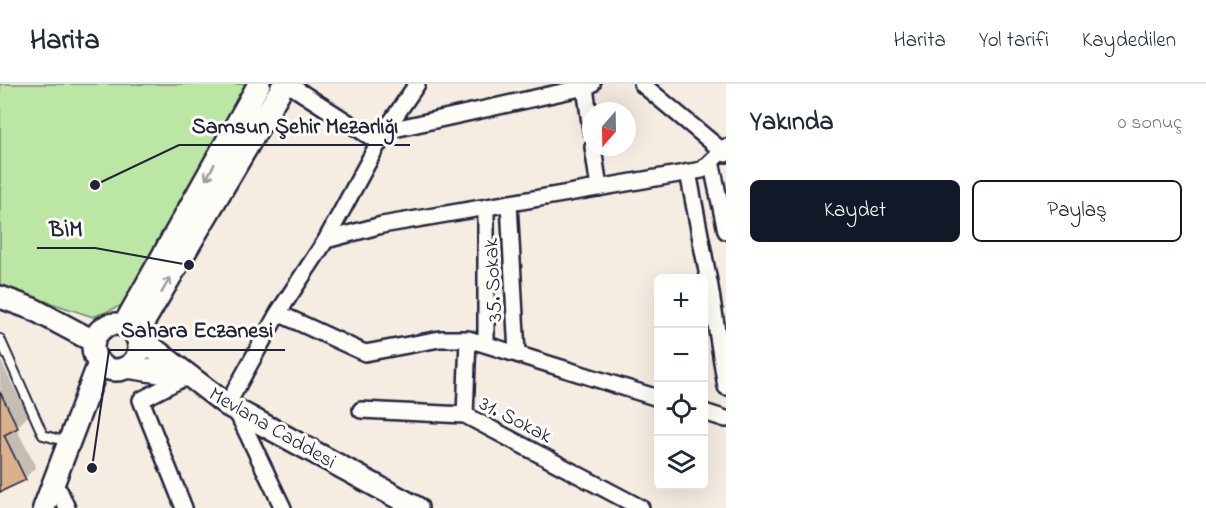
<!DOCTYPE html>
<html lang="tr">
<head>
<meta charset="utf-8">
<style>
	:root { --surface:#fff; --page:#f6f6f7; --text:#1f2937; --muted:#747a83; --line:#e0e1e3; --accent:#111827 }
	body { margin:0; font-family:"Indie Flower",sans-serif; background:var(--page); color:var(--text) }
	.controls { position:absolute; right:18px; bottom:18px; display:grid; overflow:hidden; border-radius:9px; box-shadow:0 6px 24px #0002 }
	.controls button { width:54px; height:54px; display:grid; place-items:center; padding:0; border:0; border-bottom:2px solid var(--line); background:var(--surface); color:var(--text); font:30px sans-serif }
	.compass { position:absolute; left:582px; top:18px; width:54px; height:54px; border-radius:50%; background:var(--surface); box-shadow:0 6px 24px #0002; rotate:200deg }
	.list { margin:0; padding:0; list-style:none }
	h2 { display:flex; justify-content:space-between; align-items:center; height:78px; margin:0; padding:0 24px; font-size:26px }
	h2 small { font-size:20px; font-weight:400; color:var(--muted) }
	.actions { display:flex; gap:12px; padding:18px 24px }
	.actions a { flex:1; padding:14px 0; border:2px solid var(--accent); border-radius:9px; text-align:center; font-size:21px; color:var(--accent) }
	.actions .main { background:var(--accent); color:#fff }
	.icon { flex:none; width:33px; height:33px; fill:none; stroke:currentColor; stroke-width:2; stroke-linecap:round; stroke-linejoin:round }
	.map { position:relative; flex:none; width:726px; height:424px; overflow:hidden }
	header { display:flex; align-items:center; gap:36px; box-sizing:border-box; height:84px; padding:0 30px; background:var(--surface); border-bottom:2px solid var(--line) }
	header strong { font-size:28px }
	nav { display:flex; gap:33px; margin-inline-start:auto; font-size:21px }
	main { display:flex }
	aside { flex:1; background:var(--surface) }
	.map>svg:first-child { display:block }
	.green { fill:#bce6a3; stroke:#6f846f; stroke-width:1.5 }
	.shadow { fill:#0003 }
	.building { fill:#dbb18c; stroke:#22223b; stroke-width:1.5 }
	.lines { fill:none; stroke-linecap:round; stroke-linejoin:round }
	.service-casing { stroke:#22223b; stroke-width:12 }
	.minor-casing { stroke:#22223b; stroke-width:20 }
	.secondary-casing { stroke:#22223b; stroke-width:26 }
	.service { stroke:#fdfcf7; stroke-width:8 }
	.minor { stroke:#fdfcf7; stroke-width:15 }
	.secondary { stroke:#fdfcf7; stroke-width:21 }
	.oneway { stroke:#9a9aa2 }
	.labels { text-anchor:middle; stroke-width:6; stroke-linejoin:round; paint-order:stroke }
	.street-label { font-size:21px; fill:#22223b; stroke:#fdfcf7 }
	.leader { fill:none; stroke:#22223b; stroke-width:2 }
	.callout-dot { fill:#22223b; stroke:#fdfcf7; stroke-width:2 }
	.callout-label { font-size:22px; text-anchor:middle; font-weight:bold; fill:#22223b; stroke:#fdfcf7; stroke-width:6; stroke-linejoin:round; paint-order:stroke }
</style>
</head>
<body>
<header>
<strong>Harita</strong>
<nav><a>Harita</a><a>Yol tarifi</a><a>Kaydedilen</a></nav>
</header>
<main>
<div class="map">
<svg width="726" height="424" viewBox="0 0 726 424">
	<rect width="100%" height="100%" fill="#f6ede2"/>
	<filter id="ink" filterUnits="userSpaceOnUse"><feTurbulence type="fractalNoise" baseFrequency=".0167" numOctaves="2"/><feDisplacementMap in="SourceGraphic" scale="12" xChannelSelector="R" yChannelSelector="G"/><feConvolveMatrix kernelMatrix="1 2 1 2 8 2 1 2 1" color-interpolation-filters="sRGB"/></filter>
	<g filter="url(#ink)">
		<!-- green -->
		<path class="green" d="M 0,0 L 248,0 L 123,221 L 93,233 L 0,202 Z"/>
		<!-- shadow -->
		<path class="shadow" d="M 0,275 L 28,332 L 16,344 L 36,383 L 25,394 L 0,407 Z"/>
		<!-- building -->
		<path class="building" d="M 0,308 L 18,344 L 4,351 L 26,396 L 0,408 Z"/>
		<g class="lines">
			<!-- service casing -->
			<g class="service-casing">
				<path id="service" d="M 0,255 L 43,351 L 68,358"/>
			</g>
			<!-- minor casing -->
			<g class="minor-casing">
				<path id="minor" d="M 288,0 L 380,59
					M 642,0 L 726,70
					M 585,3 L 591,46
					M 385,47 L 585,3 L 592,0
					M 593,63 L 599,104
					M 711,77 L 726,147
					M 688,88 L 710,203 L 726,303
					M 509,119 L 517,270
					M 486,123 L 486,260
					M 326,156 L 382,141 L 702,86 L 726,63
					M 278,229 L 365,269 L 440,255 L 468,255 L 658,314
					M 227,321 L 278,229 L 326,156 L 385,47 L 417,0
					M 236,326 L 283,424
					M 361,326 L 465,331 L 641,424
					M 704,328 L 726,335
					M 465,331 L 468,255
					M 60,408 L 67,424
					M 184,424 L 141,316 L 187,292"/>
			</g>
			<!-- secondary casing -->
			<g class="secondary-casing">
				<path id="secondary" d="M 284,0 L 136,251 L 227,321 L 417,424
					M 0,213 L 33,225 L 93,257
					M93 263a23 23 0 1 1 46 0a23 23 0 1 1-46 0Z
					M 124,241 L 259,0
					M 127,283 L 186,292
					M 44,424 L 99,279"/>
			</g>
			<!-- service -->
			<use href="#service" class="service"/>
			<!-- minor -->
			<use href="#minor" class="minor"/>
			<!-- secondary -->
			<use href="#secondary" class="secondary"/>
		</g>
		<!-- one-way arrows -->
		<defs><path id="oneway-shaft" d="M-6 0H5M1.5-3L5.5 0L1.5 3" fill="none" stroke-width="1.6" stroke-linecap="round" stroke-linejoin="round" transform="scale(1.5)"/></defs>
		<g class="oneway">
			<use href="#oneway-shaft" transform="translate(210 88) rotate(119)"/>
			<use href="#oneway-shaft" transform="translate(166 201) rotate(-60)"/>
		</g>
	</g>
	<g class="labels">
		<!-- street labels -->
		<g class="street-label">
			<text transform="translate(492 196) rotate(-93)" y="7">35. Sokak</text>
			<text transform="translate(516 335) rotate(27)" y="7">31. Sokak</text>
			<text transform="translate(273 343) rotate(30)" y="7">Mevlana Caddesi</text>
		</g>
	</g>
	<!-- callouts -->
	<path class="leader" d="M95 101L179 61H410M189 181L95 164H37M92 384L109 266H285"/>
	<g class="callout-dot">
		<circle cx="95" cy="101" r="6"/>
		<circle cx="189" cy="181" r="6"/>
		<circle cx="92" cy="384" r="6"/>
	</g>
	<g class="callout-label">
		<text x="295" y="49">Samsun Şehir Mezarlığı</text>
		<text x="66" y="152">BİM</text>
		<text x="197" y="253">Sahara Eczanesi</text>
	</g>
</svg>
<div class="controls">
<button>+</button>
<button>−</button>
<button><svg class="icon" aria-label="locate" viewBox="0 0 24 24"><circle cx="12" cy="12" r="6"/><path d="M12 2v4M12 18v4M2 12h4M18 12h4"/></svg></button>
<button><svg class="icon" aria-label="layers" viewBox="0 0 24 24"><path d="M12 4l9 5-9 5-9-5zM3 14l9 5 9-5"/></svg></button>
</div>
<svg class="compass" viewBox="-18 -18 36 36"><path d="M0-13l5 13h-10z" fill="#e53935"/><path d="M0 13l5-13h-10z" fill="#747a83"/></svg>
</div>
<aside>
<h2>Yakında<small>0 sonuç</small></h2>
<ul class="list">
</ul>
<div class="actions"><a class="main">Kaydet</a><a>Paylaş</a></div>
</aside>
</main>
</body>
</html>
